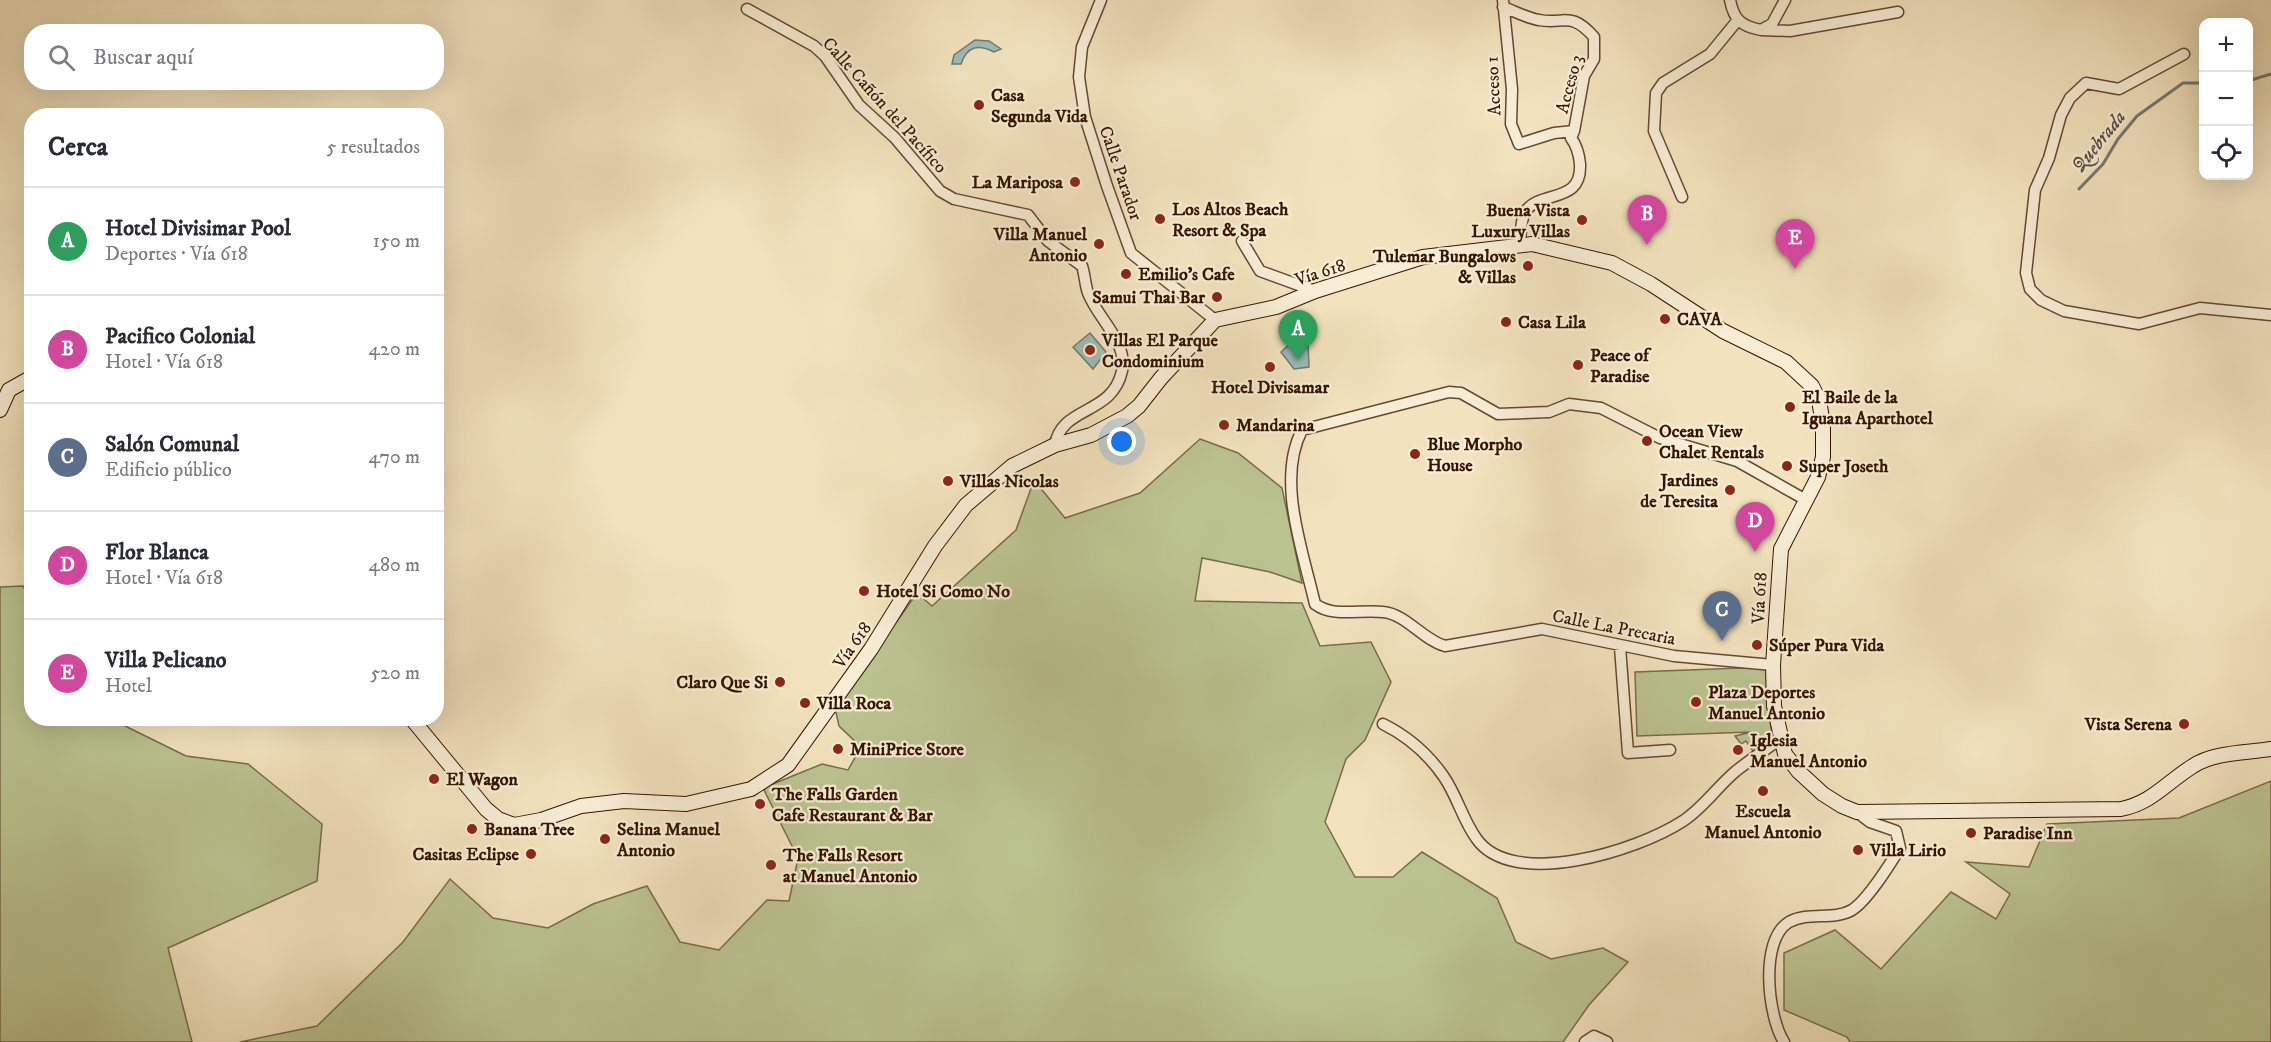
<!DOCTYPE html>
<html lang="es">
<head>
<meta charset="utf-8">
<style>
	:root { --surface:#fff; --page:#f2f2f3; --text:#2b2b33; --muted:#7c7c81; --line:#e1e1e2; --accent:#b45309 }
	body { margin:0; font-family:"IM FELL DW Pica",serif; background:var(--page); color:var(--text) }
	.controls { position:absolute; right:18px; top:18px; display:grid; overflow:hidden; border-radius:12px; box-shadow:0 6px 24px #0002 }
	.controls button { width:54px; height:54px; display:grid; place-items:center; padding:0; border:0; border-bottom:2px solid var(--line); background:var(--surface); color:var(--text); font:30px sans-serif }
	.you { position:absolute; left:1122px; top:442px; width:21px; height:21px; margin:-15px; border:4px solid #fff; border-radius:50%; background:#1a73e8; box-shadow:0 0 0 9px #1a73e833 }
	.badge { display:grid; place-items:center; width:39px; height:39px; border-radius:50%; background:var(--accent); color:#fff; font-size:20px; font-weight:700 }
	.pin { position:absolute; translate:-50% -50px; filter:drop-shadow(0 2px 3px #0008) }
	.pin::after { content:''; position:absolute; top:32px; width:21px; height:18px; background:inherit; clip-path:polygon(0 0,100% 0,50% 100%) }
	.list { margin:0; padding:0; list-style:none }
	h2 { display:flex; justify-content:space-between; align-items:center; height:78px; margin:0; padding:0 24px; font-size:26px }
	h2 small { font-size:20px; font-weight:400; color:var(--muted) }
	.list li { display:grid; grid-template-columns:39px 1fr auto; gap:18px; align-items:center; box-sizing:border-box; height:108px; padding:0 24px; border-top:2px solid var(--line) }
	.list b { display:block; font-size:22px; white-space:nowrap }
	.list p { margin:0; font-size:20px; white-space:nowrap; color:var(--muted) }
	.list em { font-size:20px; font-style:normal; color:var(--muted) }
	.icon { flex:none; width:33px; height:33px; fill:none; stroke:currentColor; stroke-width:2; stroke-linecap:round; stroke-linejoin:round }
	.map { position:relative; flex:none; width:2271px; height:1042px; overflow:hidden }
	.search { position:absolute; background:var(--surface); box-shadow:0 6px 24px #0002; left:24px; top:24px; width:420px; height:66px; display:flex; align-items:center; gap:15px; box-sizing:border-box; padding:0 21px; border-radius:24px; color:var(--muted); font-size:22px }
	.panel { position:absolute; background:var(--surface); box-shadow:0 6px 24px #0002; left:24px; top:108px; width:420px; height:618px; border-radius:24px }
	.map>svg:first-child { display:block }
	.green { fill:#bbc491; stroke:#786c4a; stroke-width:1.5 }
	.water { fill:#9dbdba; stroke:#737a70; stroke-width:1.5 }
	.lines { fill:none; stroke-linecap:round; stroke-linejoin:round }
	.stream { stroke:#737a70; stroke-width:3 }
	.street-casing { stroke:#644831; stroke-width:13 }
	.secondary-casing { stroke:#351502; stroke-width:16 }
	.street { stroke:#f7edd5; stroke-width:10 }
	.secondary { stroke:#f7edd5; stroke-width:14 }
	.poi-dot { fill:#8f2418; stroke:#f7edd5; stroke-width:2 }
	.labels { text-anchor:middle; stroke-width:4.5; stroke-linejoin:round; paint-order:stroke }
	.street-label { font-size:18px; fill:#351502; stroke:#f7edd5 }
	.poi-label { font-size:18px; font-weight:bold; fill:#351502; stroke:#f7edd5; text-anchor:start }
	.water-label { font-size:20px; font-style:italic; fill:#595042; stroke:#f7edd5 }
</style>
</head>
<body>
<div class="map">
<svg width="2271" height="1042" viewBox="0 0 2271 1042">
	<rect width="100%" height="100%" fill="#f2e3be"/>
	<filter id="stains"><feTurbulence type="fractalNoise" baseFrequency=".00333" numOctaves="4"/><feColorMatrix values="0 0 0 0 .2 0 0 0 0 .09 0 0 0 0 .02 0 0 0 .5 -.17"/></filter>
	<radialGradient id="worn" r=".72"><stop offset=".6" stop-color="#630" stop-opacity="0"/><stop offset="1" stop-color="#630" stop-opacity=".3"/></radialGradient>
	<!-- green -->
	<path class="green" d="M 1200,439 L 1238,453 L 1282,488 L 1302,583 L 1270,572 L 1202,558 L 1195,601 L 1302,603 L 1320,646 L 1371,642 L 1391,682 L 1365,740 L 1346,759 L 1325,822 L 1355,877 L 1393,877 L 1422,852 L 1497,898 L 1516,942 L 1551,959 L 1603,948 L 1628,962 L 1589,1005 L 1563,1042 L 240,1042 L 317,1026 L 403,942 L 450,879 L 493,918 L 548,928 L 593,904 L 647,886 L 680,942 L 719,950 L 767,900 L 789,901 L 798,858 L 763,788 L 822,764 L 848,770 L 861,747 L 839,726 L 835,708 L 917,593 L 932,606 L 1016,530 L 1034,480 L 1065,518 L 1140,493 Z
		M 23,586 L 31,600 L 32,718 L 111,719 L 186,756 L 248,764 L 322,824 L 317,881 L 168,948 L 192,1042 L 0,1042 L 0,587 Z
		M 1767,667 L 1771,728 L 1775,739 L 1755,754 L 1746,741 L 1741,744 L 1735,736 L 1752,732 L 1637,736 L 1635,672 Z
		M 2271,781 L 2271,1042 L 1850,1042 L 1847,1037 L 1784,1010 L 1784,953 L 1835,930 L 1881,969 L 1951,892 L 1996,919 L 2010,894 L 1966,862 L 2029,867 L 2047,824 L 2179,818 Z"/>
	<!-- water -->
	<path class="water" d="M 975,40 L 989,41 L 1001,49 L 994,52 C 978,44 967,46 961,64 L 952,64 L 954,55 Z
		M 1090,333 L 1106,352 L 1093,369 L 1073,347 Z
		M 1292,342 L 1308,342 L 1309,367 L 1294,369 L 1281,352 Z"/>
	<g class="lines">
		<!-- stream -->
		<path class="stream" d="M 2248,81 L 2271,74
			M 2079,189 L 2103,164 L 2118,139 L 2137,116 L 2183,83 L 2204,83"/>
		<!-- street casing -->
		<g class="street-casing">
			<path id="street" d="M 1101,0 L 1082,47 L 1079,77 L 1085,117 L 1107,186 L 1131,253 L 1215,320
				M 1503,0 L 1512,89 L 1511,124 L 1519,144 L 1554,133 L 1574,131 L 1571,138 C 1577,146 1579,153 1580,164 C 1582,205 1540,189 1525,212 C 1520,222 1521,234 1520,245
				M 1730,0 C 1734,20 1741,26 1761,30 L 1772,24 L 1785,0
				M 1503,7 C 1514,11 1527,18 1539,20 C 1564,25 1570,10 1594,37 L 1594,59 L 1584,76 L 1574,131
				M 747,9 L 814,46 L 825,56 L 859,105 L 895,138 L 940,191 L 954,199 L 1028,215 L 1048,241 L 1082,266 C 1085,275 1085,285 1088,293 C 1098,319 1128,342 1122,371 C 1112,416 1062,405 1055,445
				M 1761,30 L 1790,31 L 1898,12
				M 2184,54 L 2119,89 L 2086,83 L 2070,98 L 2061,115 L 2049,158 L 2035,190 L 2026,273 L 2030,289 L 2041,300 L 2064,311 L 2139,324 L 2200,308 L 2271,315
				M 1682,197 L 1654,131 L 1656,93 L 1663,83 L 1710,54 L 1737,21
				M 1242,241 L 1260,271 L 1315,291
				M 1620,647 L 1628,753 L 1670,750
				M 1773,665 L 1674,656 L 1542,629 L 1445,646 C 1423,640 1406,614 1383,612 C 1361,609 1333,618 1315,604 C 1303,551 1276,480 1302,430 L 1449,392 L 1461,393 L 1498,414 L 1549,412 L 1569,404 L 1601,408 L 1660,438 L 1737,461 L 1806,500
				M 1383,724 C 1407,736 1429,755 1444,777 C 1457,796 1463,820 1476,838 C 1512,891 1639,850 1683,821 C 1703,808 1717,787 1736,771 C 1750,760 1765,750 1780,739
				M 1585,1042 L 1594,1036 L 1607,1042
				M 1784,1042 C 1768,1017 1759,940 1789,922 C 1809,911 1833,921 1852,910 C 1868,900 1890,864 1900,848 L 1896,831 L 1870,822 L 1857,812"/>
		</g>
		<!-- secondary casing -->
		<g class="secondary-casing">
			<path id="secondary" d="M 0,410 L 9,390 L 32,377
				M 411,718 L 486,809 L 498,819 L 514,825 L 541,820 L 581,806 L 624,801 L 686,804 L 751,789 L 788,765 L 871,649 L 935,546 L 966,505 L 1012,466 L 1055,445 L 1091,435 L 1127,416 L 1139,406 L 1161,378 L 1215,320 L 1276,307 L 1315,291 L 1423,257 L 1532,244 L 1612,263 L 1651,284 L 1723,331 L 1786,362 L 1812,386 L 1819,400 L 1823,425 L 1823,457 L 1818,477 L 1781,549 L 1773,665 L 1774,706 L 1785,754 L 1798,771 L 1823,794 L 1842,806 L 1857,812 L 2121,809 C 2152,803 2167,782 2193,766 C 2214,752 2247,753 2271,749"/>
		</g>
		<!-- street -->
		<use href="#street" class="street"/>
		<!-- secondary -->
		<use href="#secondary" class="secondary"/>
	</g>
	<!-- markers -->
	<g class="poi-dot">
		<circle cx="979" cy="105" r="6"/>
		<circle cx="1075" cy="182" r="6"/>
		<circle cx="1160" cy="219" r="6"/>
		<circle cx="1582" cy="220" r="6"/>
		<circle cx="1099" cy="244" r="6"/>
		<circle cx="1528" cy="266" r="6"/>
		<circle cx="1126" cy="274" r="6"/>
		<circle cx="1217" cy="297" r="6"/>
		<circle cx="1665" cy="319" r="6"/>
		<circle cx="1506" cy="322" r="6"/>
		<circle cx="1090" cy="350" r="6"/>
		<circle cx="1578" cy="365" r="6"/>
		<circle cx="1270" cy="367" r="6"/>
		<circle cx="1790" cy="407" r="6"/>
		<circle cx="1224" cy="425" r="6"/>
		<circle cx="1647" cy="441" r="6"/>
		<circle cx="1415" cy="454" r="6"/>
		<circle cx="1787" cy="466" r="6"/>
		<circle cx="948" cy="481" r="6"/>
		<circle cx="1730" cy="490" r="6"/>
		<circle cx="864" cy="591" r="6"/>
		<circle cx="1757" cy="645" r="6"/>
		<circle cx="780" cy="682" r="6"/>
		<circle cx="1696" cy="702" r="6"/>
		<circle cx="805" cy="703" r="6"/>
		<circle cx="2184" cy="724" r="6"/>
		<circle cx="838" cy="749" r="6"/>
		<circle cx="1738" cy="750" r="6"/>
		<circle cx="434" cy="779" r="6"/>
		<circle cx="1763" cy="791" r="6"/>
		<circle cx="760" cy="804" r="6"/>
		<circle cx="472" cy="829" r="6"/>
		<circle cx="1971" cy="833" r="6"/>
		<circle cx="605" cy="839" r="6"/>
		<circle cx="1858" cy="850" r="6"/>
		<circle cx="531" cy="854" r="6"/>
		<circle cx="771" cy="865" r="6"/>
	</g>
	<g class="labels">
		<!-- street labels -->
		<g class="street-label">
			<text transform="translate(1569 84) rotate(-75)" y="6">Acceso 3</text>
			<text transform="translate(1493 86) rotate(-93)" y="6">Acceso 1</text>
			<text transform="translate(885 105) rotate(48)" y="6">Calle Cañón del Pacífico</text>
			<text transform="translate(1121 173) rotate(71)" y="6">Calle Parador</text>
			<text transform="translate(1320 272) rotate(-18)" y="6">Vía 618</text>
			<text transform="translate(1759 598) rotate(-87)" y="6">Vía 618</text>
			<text transform="translate(1614 627) rotate(11)" y="6">Calle La Precaria</text>
			<text transform="translate(852 645) rotate(-55)" y="6">Vía 618</text>
		</g>
		<!-- poi labels -->
		<g class="poi-label">
			<text x="991" y="101">Casa<tspan x="991" dy="21">Segunda Vida</tspan></text>
			<text x="1063" y="188" text-anchor="end">La Mariposa</text>
			<text x="1172" y="215">Los Altos Beach<tspan x="1172" dy="21">Resort &amp; Spa</tspan></text>
			<text x="1570" y="216" text-anchor="end">Buena Vista<tspan x="1570" dy="21">Luxury Villas</tspan></text>
			<text x="1087" y="240" text-anchor="end">Villa Manuel<tspan x="1087" dy="21">Antonio</tspan></text>
			<text x="1516" y="262" text-anchor="end">Tulemar Bungalows<tspan x="1516" dy="21">&amp; Villas</tspan></text>
			<text x="1138" y="280">Emilio's Cafe</text>
			<text x="1205" y="303" text-anchor="end">Samui Thai Bar</text>
			<text x="1677" y="325">CAVA</text>
			<text x="1518" y="328">Casa Lila</text>
			<text x="1102" y="346">Villas El Parque<tspan x="1102" dy="21">Condominium</tspan></text>
			<text x="1590" y="361">Peace of<tspan x="1590" dy="21">Paradise</tspan></text>
			<text x="1270" y="393" text-anchor="middle">Hotel Divisamar</text>
			<text x="1802" y="403">El Baile de la<tspan x="1802" dy="21">Iguana Aparthotel</tspan></text>
			<text x="1236" y="431">Mandarina</text>
			<text x="1659" y="437">Ocean View<tspan x="1659" dy="21">Chalet Rentals</tspan></text>
			<text x="1427" y="450">Blue Morpho<tspan x="1427" dy="21">House</tspan></text>
			<text x="1799" y="472">Super Joseth</text>
			<text x="1718" y="486" text-anchor="end">Jardines<tspan x="1718" dy="21">de Teresita</tspan></text>
			<text x="960" y="487">Villas Nicolas</text>
			<text x="876" y="597">Hotel Si Como No</text>
			<text x="1769" y="651">Súper Pura Vida</text>
			<text x="768" y="688" text-anchor="end">Claro Que Si</text>
			<text x="1708" y="698">Plaza Deportes<tspan x="1708" dy="21">Manuel Antonio</tspan></text>
			<text x="817" y="709">Villa Roca</text>
			<text x="2172" y="730" text-anchor="end">Vista Serena</text>
			<text x="1750" y="746">Iglesia<tspan x="1750" dy="21">Manuel Antonio</tspan></text>
			<text x="850" y="755">MiniPrice Store</text>
			<text x="446" y="785">El Wagon</text>
			<text x="772" y="800">The Falls Garden<tspan x="772" dy="21">Cafe Restaurant &amp; Bar</tspan></text>
			<text x="1763" y="817" text-anchor="middle">Escuela<tspan x="1763" dy="21">Manuel Antonio</tspan></text>
			<text x="484" y="835">Banana Tree</text>
			<text x="617" y="835">Selina Manuel<tspan x="617" dy="21">Antonio</tspan></text>
			<text x="1983" y="839">Paradise Inn</text>
			<text x="1870" y="856">Villa Lirio</text>
			<text x="519" y="860" text-anchor="end">Casitas Eclipse</text>
			<text x="783" y="861">The Falls Resort<tspan x="783" dy="21">at Manuel Antonio</tspan></text>
		</g>
		<!-- water labels -->
		<g class="water-label">
			<text transform="translate(2098 141) rotate(-51)" y="7">Quebrada</text>
		</g>
	</g>
	<rect width="100%" height="100%" filter="url(#stains)"/>
	<rect width="100%" height="100%" fill="url(#worn)"/>
</svg>
<div class="controls">
<button>+</button>
<button>−</button>
<button><svg class="icon" aria-label="locate" viewBox="0 0 24 24"><circle cx="12" cy="12" r="6"/><path d="M12 2v4M12 18v4M2 12h4M18 12h4"/></svg></button>
</div>
<div class="you"></div>
<div class="pin badge" style="left:1298px;top:360px;background:#2e9e5b">A</div>
<div class="pin badge" style="left:1647px;top:245px;background:#d1479c">B</div>
<div class="pin badge" style="left:1722px;top:641px;background:#5c6f8a">C</div>
<div class="pin badge" style="left:1755px;top:552px;background:#d1479c">D</div>
<div class="pin badge" style="left:1795px;top:269px;background:#d1479c">E</div>
<div class="search"><svg class="icon" aria-label="search" viewBox="0 0 24 24"><circle cx="10" cy="10" r="6"/><path d="M15 15l6 6"/></svg>Buscar aquí</div>
<section class="panel">
<h2>Cerca<small>5 resultados</small></h2>
<ul class="list">
<li><span class="badge" style="background:#2e9e5b">A</span><div><b>Hotel Divisimar Pool</b><p>Deportes · Vía 618</p></div><em>150 m</em></li>
<li><span class="badge" style="background:#d1479c">B</span><div><b>Pacifico Colonial</b><p>Hotel · Vía 618</p></div><em>420 m</em></li>
<li><span class="badge" style="background:#5c6f8a">C</span><div><b>Salón Comunal</b><p>Edificio público</p></div><em>470 m</em></li>
<li><span class="badge" style="background:#d1479c">D</span><div><b>Flor Blanca</b><p>Hotel · Vía 618</p></div><em>480 m</em></li>
<li><span class="badge" style="background:#d1479c">E</span><div><b>Villa Pelicano</b><p>Hotel</p></div><em>520 m</em></li>
</ul>
</section>
</div>
</body>
</html>
